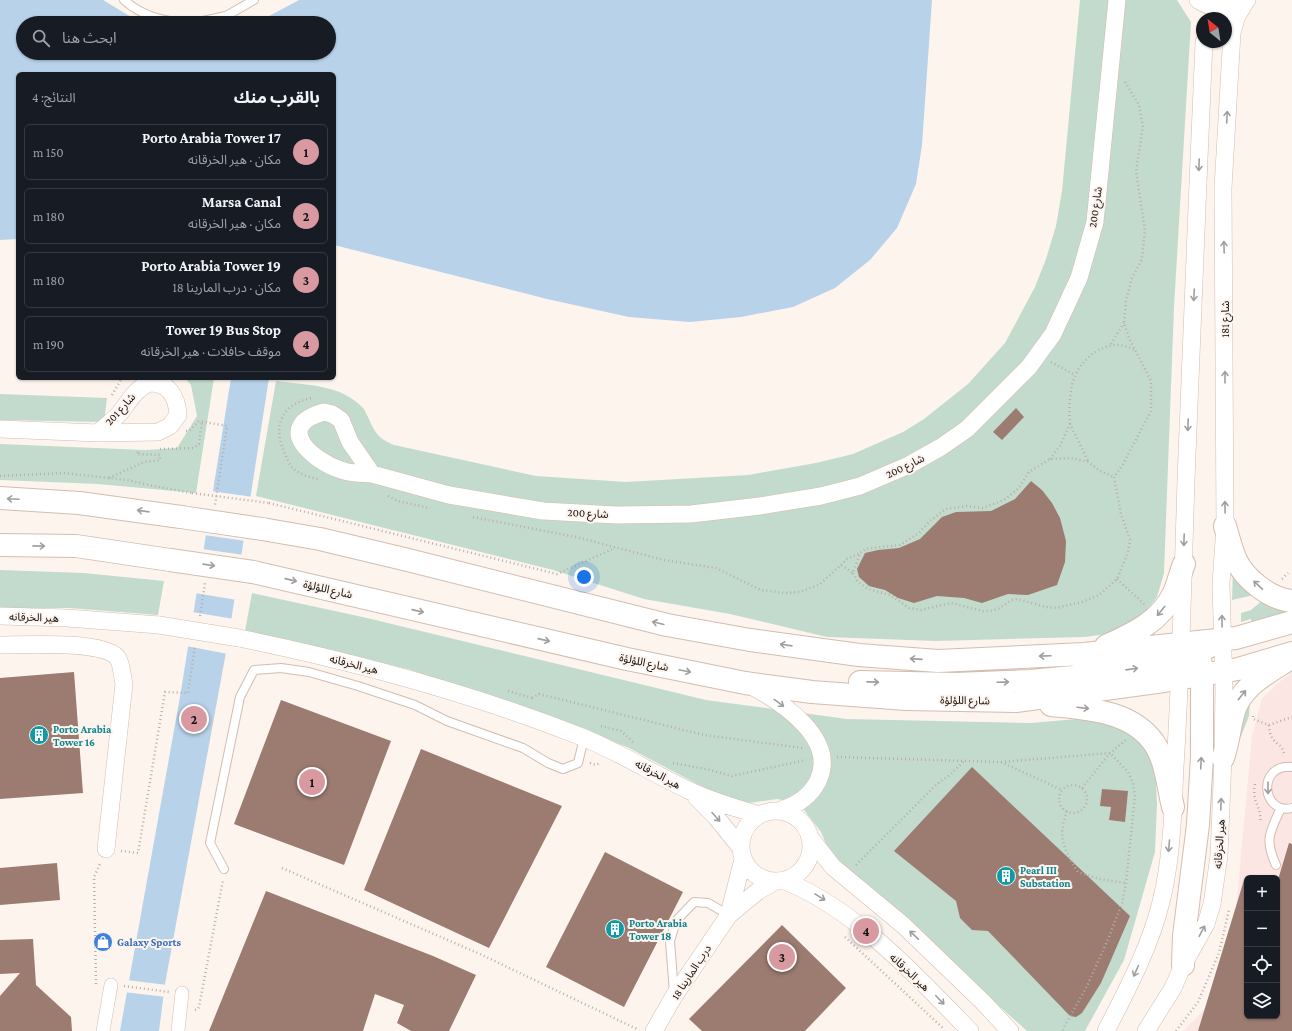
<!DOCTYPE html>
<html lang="ar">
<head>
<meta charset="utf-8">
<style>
	:root { --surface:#171b24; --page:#242831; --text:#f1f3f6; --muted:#9ea1a6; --line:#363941; --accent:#d999a0 }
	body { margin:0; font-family:"Crimson Pro","Noto Sans Arabic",serif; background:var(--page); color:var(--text); direction:rtl }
	.controls { position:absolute; right:12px; bottom:12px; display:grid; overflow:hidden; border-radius:6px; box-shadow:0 1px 3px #0004 }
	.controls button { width:36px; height:36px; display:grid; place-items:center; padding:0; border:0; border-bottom:1px solid var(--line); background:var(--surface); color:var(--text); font:20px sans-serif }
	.compass { position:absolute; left:1196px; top:12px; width:36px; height:36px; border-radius:50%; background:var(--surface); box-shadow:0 1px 3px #0004; rotate:330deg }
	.you { position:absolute; left:584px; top:577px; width:14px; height:14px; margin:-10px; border:3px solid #fff; border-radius:50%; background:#1a73e8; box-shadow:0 0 0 6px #1a73e833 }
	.badge { display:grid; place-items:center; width:26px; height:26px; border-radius:50%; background:var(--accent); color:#111; font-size:13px; font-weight:700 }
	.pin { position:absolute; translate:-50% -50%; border:2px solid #fff; box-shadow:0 1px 4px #0006 }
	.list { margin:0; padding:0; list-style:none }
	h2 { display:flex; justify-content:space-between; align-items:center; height:52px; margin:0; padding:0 16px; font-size:17px }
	h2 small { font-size:13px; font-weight:400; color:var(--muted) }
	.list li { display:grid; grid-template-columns:26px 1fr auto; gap:12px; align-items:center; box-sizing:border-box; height:56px; margin:0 8px 8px; padding:0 8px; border:1px solid var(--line); border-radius:6px }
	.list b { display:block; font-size:15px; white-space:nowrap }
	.list p { margin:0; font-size:13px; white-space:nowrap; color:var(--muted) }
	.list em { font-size:13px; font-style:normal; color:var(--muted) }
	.icon { flex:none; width:22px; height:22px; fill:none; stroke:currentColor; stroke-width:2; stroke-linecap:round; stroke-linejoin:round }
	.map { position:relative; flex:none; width:1292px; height:1031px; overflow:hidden; direction:ltr }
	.search { position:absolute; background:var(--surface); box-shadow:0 1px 3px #0004; left:16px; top:16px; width:320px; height:44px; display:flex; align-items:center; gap:10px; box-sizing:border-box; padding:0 14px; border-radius:22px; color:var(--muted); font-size:15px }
	.panel { position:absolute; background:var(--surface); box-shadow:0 1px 3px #0004; left:16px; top:72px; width:320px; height:308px; border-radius:6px; direction:rtl }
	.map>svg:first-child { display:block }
	.commercial { fill:#fce6e4; fill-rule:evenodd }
	.green { fill:#c3dbcd }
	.water { fill:#b8d2ea }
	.pier { fill:#fdf4ee }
	.building { fill:#9c7b71 }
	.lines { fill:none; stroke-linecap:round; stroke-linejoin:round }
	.service-casing { stroke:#d3bdae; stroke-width:10 }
	.pedestrian-casing { stroke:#d3bdae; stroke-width:14 }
	.minor-casing { stroke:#d3bdae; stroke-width:18 }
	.secondary-casing { stroke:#d3bdae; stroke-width:24 }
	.path { stroke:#b7afa9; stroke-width:2.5; stroke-dasharray:1 3; stroke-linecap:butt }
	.service { stroke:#fff; stroke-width:8 }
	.pedestrian { stroke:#fff; stroke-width:13 }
	.minor { stroke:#fff; stroke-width:17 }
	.secondary { stroke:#fff; stroke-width:22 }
	.minor-bridge-casing { stroke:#d3bdae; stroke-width:18; stroke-linecap:butt }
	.secondary-bridge-casing { stroke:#d3bdae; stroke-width:24; stroke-linecap:butt }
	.path-bridge { stroke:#b7afa9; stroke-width:2.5; stroke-dasharray:1 3; stroke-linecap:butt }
	.minor-bridge { stroke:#fff; stroke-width:17 }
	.secondary-bridge { stroke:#fff; stroke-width:22 }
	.oneway { stroke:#a19f9d }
	.labels { text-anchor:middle; stroke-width:4; stroke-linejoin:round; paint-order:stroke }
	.street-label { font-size:11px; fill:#150e09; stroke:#fdf4ee }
	.culture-label { font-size:11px; font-weight:bold; fill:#0d838f; stroke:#fdf4ee; text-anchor:start }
	.shop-label { font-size:11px; font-weight:bold; fill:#366cbe; stroke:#fdf4ee; text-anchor:start }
</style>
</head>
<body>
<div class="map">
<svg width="1292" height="1031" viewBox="0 0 1292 1031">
	<rect width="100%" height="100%" fill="#fdf4ee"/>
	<!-- commercial -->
	<path class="commercial" d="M 1292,673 L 1292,1031 L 1183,1031 L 1216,998 L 1234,931 L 1252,736 L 1262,698 L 1284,678 ZM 1247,878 L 1277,878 L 1277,1016 L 1247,1016 Z"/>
	<!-- green -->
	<path class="green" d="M 1080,0 L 1177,0 L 1191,22 L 1174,307 L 1164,573 L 1157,597 L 1144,614 L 1113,633 L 1100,635 L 1084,637 L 936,641 L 827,637 L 730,614 L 644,599 L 553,570 L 256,496 L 276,381 C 305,385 340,384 362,407 C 365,409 366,414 368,417 C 375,433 378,438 394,445 L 536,476 L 626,482 L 748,475 L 816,463 L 853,454 L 903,432 L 924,419 L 968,384 L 1005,343 L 1035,287 L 1046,259 L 1056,226 L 1062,191 Z
		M 185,378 L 214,378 L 196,493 L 98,484 L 0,480 L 0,444 L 145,450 L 177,448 L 197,416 L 191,385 Z
		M 0,394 L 107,398 L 104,422 L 0,420 Z
		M 1233,569 L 1254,595 L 1232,600 Z
		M 0,570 L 84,573 L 164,581 L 158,615 L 70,608 L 0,608 Z
		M 252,593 L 367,618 L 706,700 L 847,719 L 1031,723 L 1077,719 L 1116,722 L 1141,738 L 1155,763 L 1157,804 L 1155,852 L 1124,960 L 1085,1031 L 1027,1031 L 830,854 L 821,832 L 804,810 L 792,802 L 777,799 L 749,803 L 720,796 L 627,747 L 408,669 L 245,631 Z
		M 1263,600 L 1292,612 L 1252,624 L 1251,619 L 1241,622 L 1241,613 L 1251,610 Z
		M 1250,701 L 1249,716 L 1231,762 L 1230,746 Z"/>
	<!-- water -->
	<path class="water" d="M 0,0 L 103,0 L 141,23 L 23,23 L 23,53 L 329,53 L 329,23 L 256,23 L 299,0 L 932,0 L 922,145 L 916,184 L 897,228 L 870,260 L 835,288 L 793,307 L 741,317 L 690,322 L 629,317 L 547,299 L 334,245 L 334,74 L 18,74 L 18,239 L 0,240 Z
		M 231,378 L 269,378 L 227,647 L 165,984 L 159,1031 L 120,1031 L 180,697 Z"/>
	<!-- pier -->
	<path class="pier" d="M 211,491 L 253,497 L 246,541 L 204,535 Z
		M 202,549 L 244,555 L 237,600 L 195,593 Z
		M 192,612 L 234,619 L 228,654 L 186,646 Z
		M 127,980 L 167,985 L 166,997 L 124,992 Z"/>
	<!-- building -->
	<path class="building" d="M 1016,408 L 1024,417 L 1002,440 L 993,432 Z
		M 1031,481 L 1042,490 L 1052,503 L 1060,518 L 1066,541 L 1065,562 L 1057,585 L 1028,595 L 1008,594 L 982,603 L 964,598 L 937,596 L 914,603 L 898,598 L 885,590 L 869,586 L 859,577 L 857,569 L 865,553 L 878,550 L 899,548 L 920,539 L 942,517 L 956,512 L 991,511 L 1015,499 Z
		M 74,672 L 83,793 L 0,799 L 0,678 Z
		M 281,700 L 391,741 L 344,865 L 234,824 Z
		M 421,749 L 562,806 L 489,948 L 364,890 Z
		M 972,767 L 1130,916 L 1101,983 L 1082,1013 L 1076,1017 L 1070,1016 L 988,931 L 972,930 L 960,918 L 956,901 L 894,851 Z
		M 1102,789 L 1128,791 L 1125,822 L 1109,820 L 1111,807 L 1100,806 Z
		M 1289,843 L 1292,844 L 1292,1031 L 1198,1031 L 1244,880 L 1247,881 L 1247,1016 L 1277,1016 L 1277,883 Z
		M 605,852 L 683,892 L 624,1007 L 546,967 Z
		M 57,863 L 60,900 L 0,905 L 0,868 Z
		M 266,891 L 433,956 L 476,975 L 449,1031 L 411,1031 L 397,1023 L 404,1005 L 375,994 L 363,1031 L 209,1031 Z
		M 782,925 L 846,988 L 805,1031 L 702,1031 L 689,1019 Z
		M 33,939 L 36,985 L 71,1017 L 72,1031 L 0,1031 L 0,996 L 20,973 L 0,974 L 0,940 Z"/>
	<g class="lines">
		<!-- service casing -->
		<g class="service-casing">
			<path id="service" d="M 124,0 C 142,16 162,21 186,23
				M 194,23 L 226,16 L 254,0
				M 1292,767 C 1256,764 1262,815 1292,808
				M 1276,865 C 1264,839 1270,832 1281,808
				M 224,869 L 210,843 L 240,697 L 254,670 L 281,668 L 309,672 L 358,686 L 415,705 L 447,721 L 523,748 L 548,763 L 563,769 L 578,763 L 584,738
				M 674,993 L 670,941 L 676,921 L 694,902 L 708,903 L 729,915"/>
		</g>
		<!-- pedestrian casing -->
		<g class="pedestrian-casing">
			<path id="pedestrian" d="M 103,1031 L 111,985
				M 178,1031 L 182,993"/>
		</g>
		<!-- minor casing -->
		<g class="minor-casing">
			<path id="minor" d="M 1198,0 C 1214,10 1232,12 1247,0
				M 149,383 C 169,382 177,397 178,415 L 170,426 L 158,432 L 98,433 C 105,427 112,421 119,414 C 129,402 134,390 149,383 Z
				M 324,412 L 332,414 L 341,420 L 350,442 L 372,474 C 362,473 350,474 341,470 C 311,460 273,426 324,412 Z
				M 0,429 L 98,433
				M 372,474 L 449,495 L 543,511 L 616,515 L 691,514 L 760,506 L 821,496 L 860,486 L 909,465 L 941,447 L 967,429 L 1029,367 L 1053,334 L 1079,278 L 1095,222 L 1117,0
				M 0,616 L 67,618 L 159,625
				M 239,638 C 356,662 471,693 582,737 C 619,752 652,773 688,790 C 711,801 735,808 759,815
				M 0,645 C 25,645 101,640 117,657 C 122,663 122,676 124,684 L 106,849
				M 751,686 C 782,702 838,739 818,781 C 810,797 797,805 781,810
				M 696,797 L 716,817 L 741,848
				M741 846a35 35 0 1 1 70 0a35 35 0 1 1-70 0Z
				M 811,839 L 833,867 L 903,925 L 983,1002 L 1010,1031
				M 785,881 C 855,909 918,977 970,1031
				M 729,914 L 743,859
				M 654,1031 L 674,996 L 729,915 L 758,891 L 774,882
				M 1106,1031 C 1127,990 1150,947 1161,902 C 1172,858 1173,811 1175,767 C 1181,671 1183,575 1186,480 C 1191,334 1198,188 1204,42
				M 1146,1031 L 1173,988 L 1183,965 L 1206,924 L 1212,904 L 1219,856 L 1223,758 L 1224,689 L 1221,584 L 1225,526 L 1223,188 L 1232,33 L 1236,18 L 1246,1"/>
		</g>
		<!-- secondary casing -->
		<g class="secondary-casing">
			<path id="secondary" d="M 0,498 L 79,503 L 181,517
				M 1225,526 C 1228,536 1231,548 1235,558 C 1244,579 1270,599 1292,601
				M 262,529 L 320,539 L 408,560 L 667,625 L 750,640 L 859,655 L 938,661 L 1084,654 L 1236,638 L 1292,622
				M 0,545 L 76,546 L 170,560
				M 253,572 L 627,659 L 745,683 L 812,692 L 906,699 L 1016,701 L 1164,681 L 1238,669 L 1292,653
				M 1106,646 C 1133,634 1161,621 1174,593 C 1178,584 1180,574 1184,564
				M 860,682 L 956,684 L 1031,681 L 1073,677 L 1181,661 L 1214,644
				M 1051,705 C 1087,709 1131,710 1154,743 C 1166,760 1168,787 1173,807
				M 1223,758 C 1228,744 1229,730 1233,715 C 1239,688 1264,675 1286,661
				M 1183,965 L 1184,936 L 1198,825 L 1202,757 L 1202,670 L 1200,660"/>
		</g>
		<!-- path -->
		<path class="path" d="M 1111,344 L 1124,323
			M 1051,362 L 1075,375
			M 112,395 L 122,378
			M 311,398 C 281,405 272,426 285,454 C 287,459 290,466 294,469 C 301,475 311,478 320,479
			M 1070,424 C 1069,408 1069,391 1075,376 C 1084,354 1114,335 1135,351
			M 186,431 L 189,431 L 199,421 L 227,426 L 215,505
			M 160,449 L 193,448 L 199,444 L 202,422
			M 1050,459 L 1060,446 L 1070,424 L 1088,461
			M 0,476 L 63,473 L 127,480 L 153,486 L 192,493
			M 109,478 L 144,462 L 160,460 L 160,455 L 137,454 L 139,449
			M 388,496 L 398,501 L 429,508
			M 269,503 L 557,574 L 615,548
			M 473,517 L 576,537 L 664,560 L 716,568 L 761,590 L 785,593 L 800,592 L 820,584 L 841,565 L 853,573 L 860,553 L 865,549 L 900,545 L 919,533 L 930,521 L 946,509 L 967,506 L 983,508 L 1004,500 L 1019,488 L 1029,472 L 1050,459 L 1071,458 L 1088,462 L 1100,471 L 1114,477
			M 841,565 L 847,559 L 860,553
			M 853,573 L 858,582 L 868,589 L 890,595 L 909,608 L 921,610 L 951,603 L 983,611 L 990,611 L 998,609 L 1012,600 L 1017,599 L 1046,607 L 1056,608 L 1082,602 L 1099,595 L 1117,579 L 1128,553 L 1130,540 L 1121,514 L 1114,477 L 1122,466 L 1151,411 L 1151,381 L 1129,338 L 1124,323 L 1126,301 L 1132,278 L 1142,259 L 1145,230 L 1136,171 L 1143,127 L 1139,105 L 1124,80
			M 1117,579 L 1144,604
			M 1282,579 L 1288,573
			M 200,616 L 205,583
			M 508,691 L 532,698 L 533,701
			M 532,698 L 539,694 L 704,735 L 803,748
			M 1253,716 L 1253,719 L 1269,725 L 1292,717
			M 1269,725 C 1270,747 1284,741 1284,756
			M 601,726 L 621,731 L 633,742
			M 837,757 L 1001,762 L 1062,790
			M 1001,762 L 1110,753 L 1128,772 L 1133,783 L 1135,796 L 1126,883 L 1122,903 L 1109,937 L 1087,986 L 1062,1031
			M 590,763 L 596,765 L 600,763
			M 673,763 L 706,769 L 732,776 L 806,760
			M 1255,784 C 1251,802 1263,809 1260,823
			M1059 799a14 14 0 1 1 28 0a14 14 0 1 1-28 0Z
			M 1082,788 L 1110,753 L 1126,740
			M 1067,811 C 1057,838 1064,850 1078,872 L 1100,879 L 1126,883
			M 121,851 L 138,853 L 165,692 L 188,693 L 195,646
			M 856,865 L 937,784 L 951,774 L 964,761
			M 282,868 L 480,954 L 639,1030
			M 845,937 L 944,1029
			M 96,984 L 94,877 L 100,864
			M 124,986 L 169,992
			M 195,1010 L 198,1009 L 199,1007 L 223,880
			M 1176,1031 L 1198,1002 L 1219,953 L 1229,910"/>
		<!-- service -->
		<use href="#service" class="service"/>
		<!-- pedestrian -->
		<use href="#pedestrian" class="pedestrian"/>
		<!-- minor -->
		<use href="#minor" class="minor"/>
		<!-- secondary -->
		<use href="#secondary" class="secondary"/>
		<!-- minor-bridge casing -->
		<g class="minor-bridge-casing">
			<path id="minor-bridge" d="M 159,625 L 239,638"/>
		</g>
		<!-- secondary-bridge casing -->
		<g class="secondary-bridge-casing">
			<path id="secondary-bridge" d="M 181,517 L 262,529
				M 170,560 L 253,572"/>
		</g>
		<!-- path-bridge -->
		<path class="path-bridge" d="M 192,493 L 269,503"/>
		<!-- minor-bridge -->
		<use href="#minor-bridge" class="minor-bridge"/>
		<!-- secondary-bridge -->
		<use href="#secondary-bridge" class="secondary-bridge"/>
	</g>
	<!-- one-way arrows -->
	<defs><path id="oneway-shaft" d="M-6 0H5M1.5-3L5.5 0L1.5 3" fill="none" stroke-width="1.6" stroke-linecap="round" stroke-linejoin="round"/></defs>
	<g class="oneway">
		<use href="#oneway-shaft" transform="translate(1227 117) rotate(-87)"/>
		<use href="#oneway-shaft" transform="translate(1199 165) rotate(92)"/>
		<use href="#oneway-shaft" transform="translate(1224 247) rotate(-92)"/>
		<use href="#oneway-shaft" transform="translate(1194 295) rotate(93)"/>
		<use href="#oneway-shaft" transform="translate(1225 377) rotate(-90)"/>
		<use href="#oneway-shaft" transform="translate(1188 425) rotate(92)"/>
		<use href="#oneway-shaft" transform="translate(13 499) rotate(-177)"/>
		<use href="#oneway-shaft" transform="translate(1225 507) rotate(-91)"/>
		<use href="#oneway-shaft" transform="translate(143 511) rotate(-172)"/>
		<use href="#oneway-shaft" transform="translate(1184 540) rotate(92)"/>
		<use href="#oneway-shaft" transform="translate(39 546) rotate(1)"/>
		<use href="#oneway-shaft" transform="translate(209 565) rotate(8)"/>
		<use href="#oneway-shaft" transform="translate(291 580) rotate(13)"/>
		<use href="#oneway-shaft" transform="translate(1258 585) rotate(-137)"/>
		<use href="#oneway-shaft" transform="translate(418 611) rotate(13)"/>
		<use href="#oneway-shaft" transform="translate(1161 611) rotate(129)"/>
		<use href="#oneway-shaft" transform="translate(1222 621) rotate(-91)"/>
		<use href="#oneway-shaft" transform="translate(658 623) rotate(-166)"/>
		<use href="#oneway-shaft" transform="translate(544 640) rotate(13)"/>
		<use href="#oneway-shaft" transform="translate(786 645) rotate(-172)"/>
		<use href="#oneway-shaft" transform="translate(1045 656) rotate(178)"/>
		<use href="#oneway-shaft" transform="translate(916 659) rotate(-176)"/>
		<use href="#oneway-shaft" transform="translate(1132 669) rotate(-8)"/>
		<use href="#oneway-shaft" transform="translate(685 671) rotate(12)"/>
		<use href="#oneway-shaft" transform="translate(873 682) rotate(1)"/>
		<use href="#oneway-shaft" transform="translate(1003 682) rotate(-2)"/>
		<use href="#oneway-shaft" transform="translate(1242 695) rotate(-51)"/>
		<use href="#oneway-shaft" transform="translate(779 703) rotate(36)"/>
		<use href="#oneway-shaft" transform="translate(1083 708) rotate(7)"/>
		<use href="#oneway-shaft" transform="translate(1201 763) rotate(-87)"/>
		<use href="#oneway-shaft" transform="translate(1268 788) rotate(90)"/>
		<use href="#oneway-shaft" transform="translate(1221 804) rotate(-88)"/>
		<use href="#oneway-shaft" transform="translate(716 817) rotate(48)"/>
		<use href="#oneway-shaft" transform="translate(1169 846) rotate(95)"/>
		<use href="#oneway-shaft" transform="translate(820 897) rotate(31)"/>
		<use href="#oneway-shaft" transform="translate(1202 931) rotate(-62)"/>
		<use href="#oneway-shaft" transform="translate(914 935) rotate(-137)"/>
		<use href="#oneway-shaft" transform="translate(1136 971) rotate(114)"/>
		<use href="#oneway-shaft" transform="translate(940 1000) rotate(46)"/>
	</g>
	<!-- icons -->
	<defs>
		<g id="building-disc" transform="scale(1)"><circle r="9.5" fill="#0f9aa8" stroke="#fdf4ee"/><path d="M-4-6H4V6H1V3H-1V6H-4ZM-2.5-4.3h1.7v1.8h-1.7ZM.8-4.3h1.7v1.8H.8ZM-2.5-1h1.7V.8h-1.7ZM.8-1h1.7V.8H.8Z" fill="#fff"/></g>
		<g id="shop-disc" transform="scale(1)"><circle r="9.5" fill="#3f7fe0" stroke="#fdf4ee"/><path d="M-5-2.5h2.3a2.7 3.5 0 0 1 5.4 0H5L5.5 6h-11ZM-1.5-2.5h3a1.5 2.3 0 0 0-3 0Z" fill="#fff"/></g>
	</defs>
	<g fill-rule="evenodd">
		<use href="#building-disc" x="39" y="735"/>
		<use href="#building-disc" x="1006" y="876"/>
		<use href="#building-disc" x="615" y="929"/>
		<use href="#shop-disc" x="103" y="942"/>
	</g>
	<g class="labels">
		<!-- street labels -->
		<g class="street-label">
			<text transform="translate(1095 207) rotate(-82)" y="4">شارع 200</text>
			<text transform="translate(1225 319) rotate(-90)" y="4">شارع 181</text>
			<text transform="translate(120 409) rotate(-48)" y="4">شارع 201</text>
			<text transform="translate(905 466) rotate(-26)" y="4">شارع 200</text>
			<text transform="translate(588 513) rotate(3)" y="4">شارع 200</text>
			<text transform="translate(328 589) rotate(13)" y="4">شارع اللؤلؤة</text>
			<text transform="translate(34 617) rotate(2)" y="4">هير الخرقانه</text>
			<text transform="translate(644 662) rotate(12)" y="4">شارع اللؤلؤة</text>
			<text transform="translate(354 664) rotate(14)" y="4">هير الخرقانه</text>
			<text transform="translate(965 700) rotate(1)" y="4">شارع اللؤلؤة</text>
			<text transform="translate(658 774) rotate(28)" y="4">هير الخرقانه</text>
			<text transform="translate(1219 844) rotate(-86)" y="4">هير الخرقانه</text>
			<text transform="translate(691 972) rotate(-57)" y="4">درب المارينا 18</text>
			<text transform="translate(910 972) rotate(43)" y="4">هير الخرقانه</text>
		</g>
		<!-- culture labels -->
		<g class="culture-label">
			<text x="53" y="733">Porto Arabia<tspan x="53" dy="13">Tower 16</tspan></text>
			<text x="1020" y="874">Pearl III<tspan x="1020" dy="13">Substation</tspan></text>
			<text x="629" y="927">Porto Arabia<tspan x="629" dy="13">Tower 18</tspan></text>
		</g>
		<!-- shop labels -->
		<g class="shop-label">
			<text x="117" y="946">Galaxy Sports</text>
		</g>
	</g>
</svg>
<div class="controls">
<button>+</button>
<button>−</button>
<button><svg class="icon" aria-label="locate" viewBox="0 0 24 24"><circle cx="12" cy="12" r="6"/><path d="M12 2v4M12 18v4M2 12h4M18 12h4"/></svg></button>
<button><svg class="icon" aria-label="layers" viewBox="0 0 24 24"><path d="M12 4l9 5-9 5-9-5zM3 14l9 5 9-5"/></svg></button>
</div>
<svg class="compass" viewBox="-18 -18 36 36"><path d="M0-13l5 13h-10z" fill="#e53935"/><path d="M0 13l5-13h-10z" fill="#9ea1a6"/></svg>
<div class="you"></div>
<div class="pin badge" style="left:312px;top:782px">1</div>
<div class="pin badge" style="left:194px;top:719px">2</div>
<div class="pin badge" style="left:782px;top:957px">3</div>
<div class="pin badge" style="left:866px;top:931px">4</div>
<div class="search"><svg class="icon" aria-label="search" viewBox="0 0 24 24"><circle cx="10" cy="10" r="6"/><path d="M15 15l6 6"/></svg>ابحث هنا</div>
<section class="panel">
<h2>بالقرب منك<small>النتائج: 4</small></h2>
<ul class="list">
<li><span class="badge">1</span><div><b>Porto Arabia Tower 17</b><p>مكان · هير الخرقانه</p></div><em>150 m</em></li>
<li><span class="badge">2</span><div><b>Marsa Canal</b><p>مكان · هير الخرقانه</p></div><em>180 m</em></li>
<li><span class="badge">3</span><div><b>Porto Arabia Tower 19</b><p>مكان · درب المارينا 18</p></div><em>180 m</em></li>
<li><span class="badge">4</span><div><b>Tower 19 Bus Stop</b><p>موقف حافلات · هير الخرقانه</p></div><em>190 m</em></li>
</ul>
</section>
</div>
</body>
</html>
